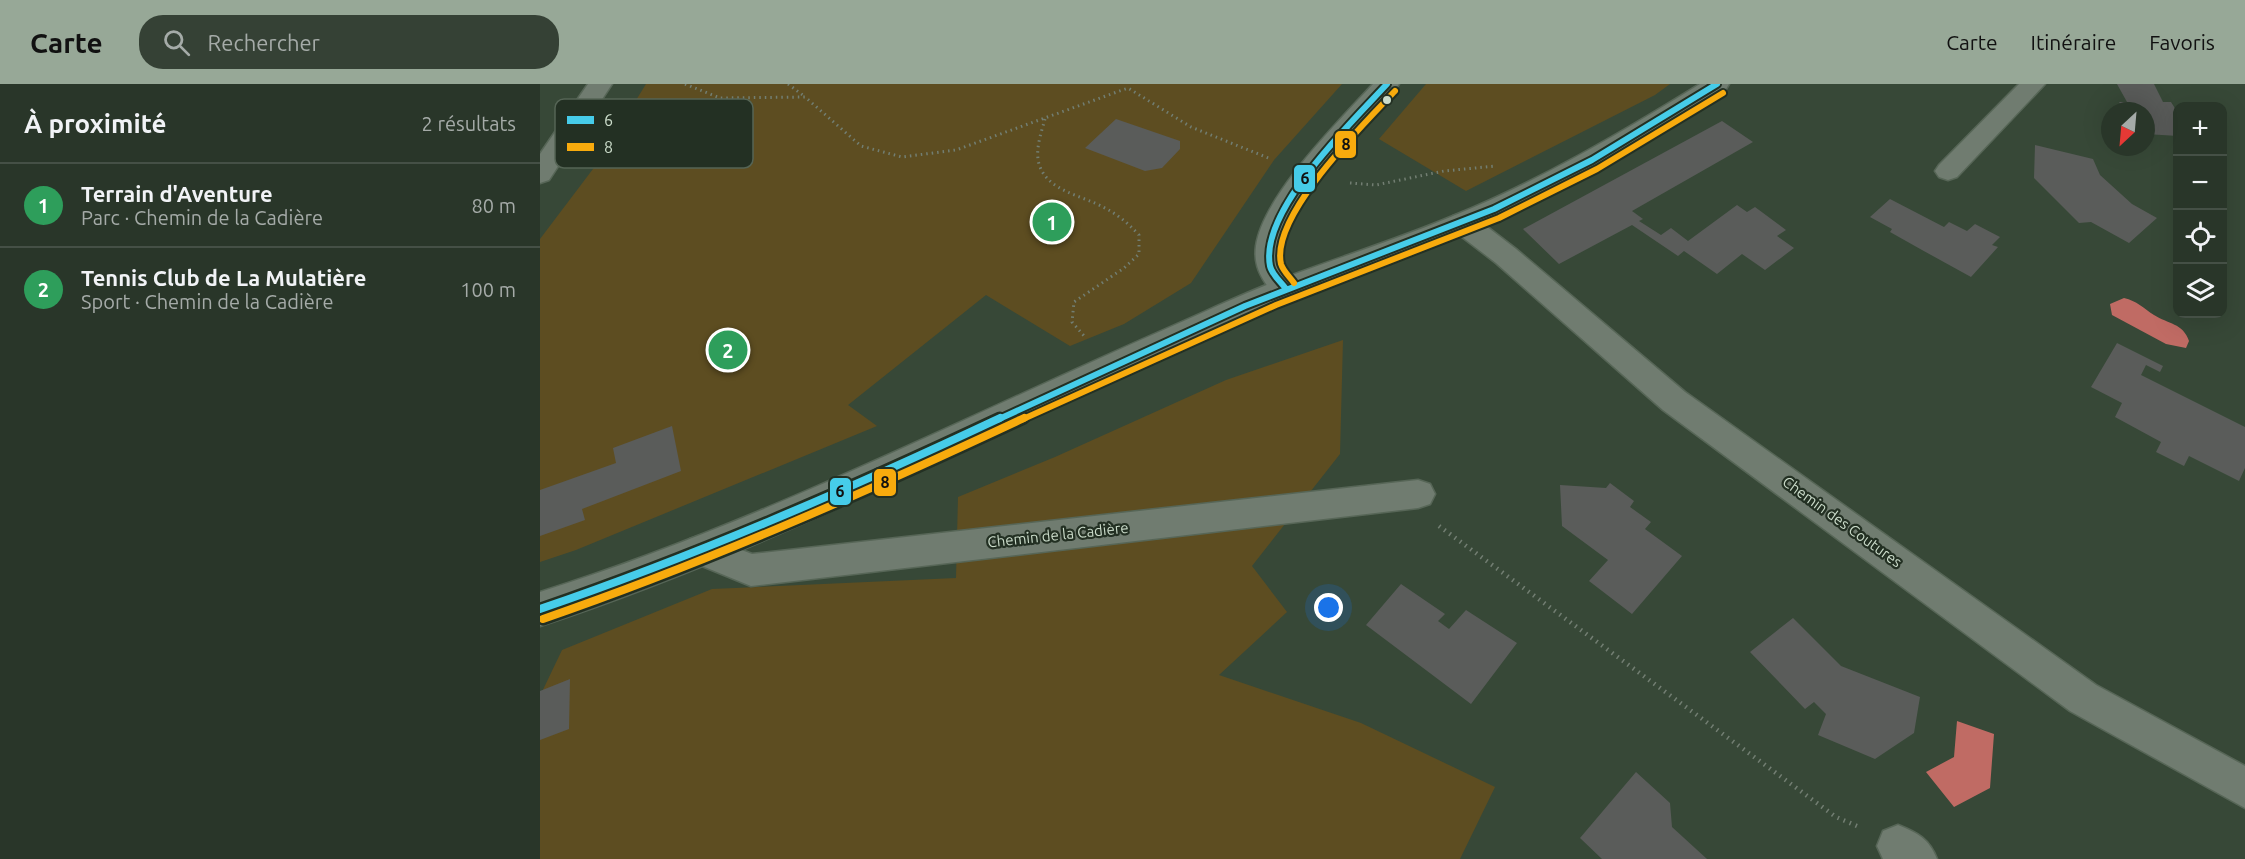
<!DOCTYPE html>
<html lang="fr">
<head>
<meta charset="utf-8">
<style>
	:root { --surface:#293629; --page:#354135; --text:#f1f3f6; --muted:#a5aba8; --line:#455046; --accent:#97a897 }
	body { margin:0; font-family:Ubuntu,sans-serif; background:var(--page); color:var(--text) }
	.controls { position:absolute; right:18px; top:18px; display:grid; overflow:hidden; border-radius:12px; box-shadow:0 6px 24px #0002 }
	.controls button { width:54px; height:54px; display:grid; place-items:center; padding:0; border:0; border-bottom:2px solid var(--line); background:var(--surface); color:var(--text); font:30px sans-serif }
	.compass { position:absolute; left:1561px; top:18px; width:54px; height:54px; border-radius:50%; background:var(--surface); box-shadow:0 6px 24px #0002; rotate:206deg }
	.you { position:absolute; left:789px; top:524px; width:21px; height:21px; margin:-15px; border:4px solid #fff; border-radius:50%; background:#1a73e8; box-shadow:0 0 0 9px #1a73e833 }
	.badge { display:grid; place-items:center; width:39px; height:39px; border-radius:50%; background:var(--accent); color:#fff; font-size:20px; font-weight:700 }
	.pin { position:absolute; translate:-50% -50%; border:3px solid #fff; box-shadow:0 2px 6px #0006 }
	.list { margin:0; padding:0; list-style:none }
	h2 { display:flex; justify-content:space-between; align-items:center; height:78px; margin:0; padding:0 24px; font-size:26px }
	h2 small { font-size:20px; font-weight:400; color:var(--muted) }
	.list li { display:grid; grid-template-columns:39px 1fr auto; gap:18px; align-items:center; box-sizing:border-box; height:84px; padding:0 24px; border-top:2px solid var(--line) }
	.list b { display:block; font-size:22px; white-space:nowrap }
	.list p { margin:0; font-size:20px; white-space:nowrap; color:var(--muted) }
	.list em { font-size:20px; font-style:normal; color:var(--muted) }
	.icon { flex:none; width:33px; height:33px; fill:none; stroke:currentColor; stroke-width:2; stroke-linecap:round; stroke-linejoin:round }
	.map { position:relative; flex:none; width:1705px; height:775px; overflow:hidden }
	header { display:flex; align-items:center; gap:36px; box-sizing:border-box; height:84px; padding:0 30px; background:var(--accent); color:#111 }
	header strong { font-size:28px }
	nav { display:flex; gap:33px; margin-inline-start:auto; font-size:21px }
	.search { width:420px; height:54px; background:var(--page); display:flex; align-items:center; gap:15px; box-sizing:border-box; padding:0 21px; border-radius:24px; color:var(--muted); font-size:22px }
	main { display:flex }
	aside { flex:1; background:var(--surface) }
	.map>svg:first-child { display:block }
	.green { fill:#5d4d21 }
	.water { fill:#c06b64 }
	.building { fill:#5a5c5a }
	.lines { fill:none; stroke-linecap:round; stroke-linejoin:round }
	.street-casing { stroke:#576657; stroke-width:3 }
	.secondary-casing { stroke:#576657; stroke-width:3 }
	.path-far1 { stroke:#727e72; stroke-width:3; stroke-dasharray:1.5 4; stroke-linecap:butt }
	.path { stroke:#727e72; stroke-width:4.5; stroke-dasharray:1.5 5; stroke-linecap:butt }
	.street { fill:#707c70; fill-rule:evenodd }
	.secondary { fill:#707c70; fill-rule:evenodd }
	.bus-1-far1-casing { stroke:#233023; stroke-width:10 }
	.bus-1-casing { stroke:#233023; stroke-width:13 }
	.bus-2-far1-casing { stroke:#233023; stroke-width:10 }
	.bus-2-casing { stroke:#233023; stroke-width:13 }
	.bus-1-far1 { stroke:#46cce9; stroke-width:6 }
	.bus-1 { stroke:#46cce9; stroke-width:8 }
	.bus-2-far1 { stroke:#f8ab0d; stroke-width:6 }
	.bus-2 { stroke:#f8ab0d; stroke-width:8 }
	.bus-dot { fill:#cbdcca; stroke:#233023; stroke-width:2 }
	.labels { text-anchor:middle; stroke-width:4.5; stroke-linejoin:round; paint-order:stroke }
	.street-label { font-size:15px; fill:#cbdcca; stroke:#233023 }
	.key { fill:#233023; stroke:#556455; stroke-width:1.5 }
	.key-label { font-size:16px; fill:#cbdcca }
	.line-badge { stroke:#233023; stroke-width:2 }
	.pale-badge-label { font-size:16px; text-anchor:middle; font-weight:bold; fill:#111 }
</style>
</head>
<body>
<header>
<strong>Carte</strong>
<div class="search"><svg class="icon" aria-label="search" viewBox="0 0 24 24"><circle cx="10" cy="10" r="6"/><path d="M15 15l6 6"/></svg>Rechercher</div>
<nav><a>Carte</a><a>Itinéraire</a><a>Favoris</a></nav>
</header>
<main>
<aside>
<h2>À proximité<small>2 résultats</small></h2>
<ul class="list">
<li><span class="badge" style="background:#2e9e5b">1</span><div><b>Terrain d'Aventure</b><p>Parc · Chemin de la Cadière</p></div><em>80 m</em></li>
<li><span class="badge" style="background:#2e9e5b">2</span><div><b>Tennis Club de La Mulatière</b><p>Sport · Chemin de la Cadière</p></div><em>100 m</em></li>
</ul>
</aside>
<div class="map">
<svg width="1705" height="775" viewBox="0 0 1705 775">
	<rect width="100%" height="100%" fill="#374837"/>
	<!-- green -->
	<path class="green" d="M 106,0 L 802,0 L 734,76 L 651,199 L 584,240 L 530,262 L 446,211 L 308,321 L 337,342 L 36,466 L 0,478 L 0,155 L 56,81 Z
		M 886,0 L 1130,0 L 1115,11 L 926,107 L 839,55 Z
		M 803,256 L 800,370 L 712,482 L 747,528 L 679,591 L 821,639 L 955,703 L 920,775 L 0,775 L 0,612 L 22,566 L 172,505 L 416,494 L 418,413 L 515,373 L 686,296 Z"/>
	<!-- water -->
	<path class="water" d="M 1584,214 C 1597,217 1603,224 1614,231 C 1628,240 1643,239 1649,257 L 1646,264 L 1626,260 L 1572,231 L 1570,220 Z
		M 1417,637 L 1454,650 L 1450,704 L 1414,723 L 1386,688 L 1414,673 Z"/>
	<!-- building -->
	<path class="building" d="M 1577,0 L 1614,0 L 1623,18 L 1631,18 L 1638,29 L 1638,52 L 1606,50 L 1606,27 L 1584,27 L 1579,18 L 1587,18 Z
		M 576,35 L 640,57 L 640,65 L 622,84 L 605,87 L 545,64 Z
		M 1182,37 L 1213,58 L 1092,127 L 1103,135 L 1099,137 L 1121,151 L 1131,144 L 1148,157 L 1197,121 L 1207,128 L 1215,123 L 1246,146 L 1237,152 L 1254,164 L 1225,186 L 1202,170 L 1177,190 L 1144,167 L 1138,172 L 1092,141 L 1019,180 L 983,145 Z
		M 1495,61 L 1553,75 L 1560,91 L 1592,120 L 1617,134 L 1589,159 L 1551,138 L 1539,139 L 1494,94 Z
		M 1350,115 L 1404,143 L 1409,138 L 1427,147 L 1435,140 L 1460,153 L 1452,161 L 1458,163 L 1431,193 L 1382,166 L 1350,148 L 1352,145 L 1330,133 Z
		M 1577,259 L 1623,282 L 1620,288 L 1606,281 L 1601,291 L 1705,343 L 1705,384 L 1699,397 L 1649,372 L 1644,382 L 1616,368 L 1621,358 L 1575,333 L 1582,319 L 1551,303 Z
		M 132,342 L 141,387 L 42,425 L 45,436 L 0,452 L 0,406 L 76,379 L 73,364 Z
		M 1070,399 L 1094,417 L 1090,423 L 1111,438 L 1105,445 L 1142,472 L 1092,530 L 1049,497 L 1068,476 L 1022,442 L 1020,401 L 1066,404 Z
		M 861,500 L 905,530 L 898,537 L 909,545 L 926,526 L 977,559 L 931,620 L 826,541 Z
		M 1253,534 L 1301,582 L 1380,613 L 1374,649 L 1335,675 L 1278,651 L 1286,630 L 1274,618 L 1265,625 L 1210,568 Z
		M 30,595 L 29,645 L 0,656 L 0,607 Z
		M 1096,688 L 1130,719 L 1132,743 L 1167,775 L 1062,775 L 1040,754 Z"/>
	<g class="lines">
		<!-- street casing -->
		<g class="street-casing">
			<path id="street" d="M 833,0 L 859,0 C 833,39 725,130 744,183 C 747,190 756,198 760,205 L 756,212 C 741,217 735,212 726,200 C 718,188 714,177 716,162 C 723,112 799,37 833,0 Z
				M 1479,0 L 1505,0 L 1417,93 L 1408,96 L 1399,93 L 1395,87 L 1399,81 Z
				M 923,129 L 933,132 L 976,165 L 1145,308 L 1556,601 L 1705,682 L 1705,724 L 1530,627 L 1123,326 L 956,179 L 913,146 L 909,139 L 913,132 Z
				M 878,396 L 890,400 L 895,410 L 890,420 L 878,424 L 211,502 L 150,477 L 145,466 L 150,455 L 162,451 L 212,470 Z
				M 1358,741 C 1378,749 1389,755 1397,775 L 1343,775 L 1337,762 L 1343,747 Z"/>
		</g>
		<!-- secondary casing -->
		<g class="secondary-casing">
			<path id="secondary" d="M 48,0 L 72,0 L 9,96 L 0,99 L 0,70 Z
				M 1160,0 L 1189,0 L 1186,5 C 1105,57 1022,106 934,145 C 876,171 815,188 756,212 C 720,227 684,244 649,260 C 434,358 225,468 0,542 L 0,508 C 217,440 420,335 628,244 C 665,228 702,210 739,196 C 797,174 856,156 913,132 C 999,97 1081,49 1160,0 Z"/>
		</g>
		<!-- path-far1 -->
		<path class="path-far1" d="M 145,0 L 180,14 L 265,13 L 321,62 L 362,73 L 416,66 L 588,4 L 651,43 L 731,75
			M 248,0 L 264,12
			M 505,35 C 501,49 495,66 499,80 C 507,107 541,111 563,123 C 577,130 588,139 599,151 L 599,170 L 584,184 L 534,218 L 532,238 L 545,253
			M 810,99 L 836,101 L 904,87 L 956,82"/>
		<!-- path -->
		<path class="path" d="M 899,442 L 1296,733 L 1317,742"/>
		<!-- street -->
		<use href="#street" class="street"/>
		<!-- secondary -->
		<use href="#secondary" class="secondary"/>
		<!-- bus-1-far1 casing -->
		<g class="bus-1-far1-casing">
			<path id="bus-1-far1" d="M 746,205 C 741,198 732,191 730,182 C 719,127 812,38 847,0
				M 457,336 L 705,222 L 954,125 L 1052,76 L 1177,0"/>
		</g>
		<!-- bus-1 casing -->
		<g class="bus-1-casing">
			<path id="bus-1" d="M 0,525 C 158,471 309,405 460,334"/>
		</g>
		<!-- bus-2-far1 casing -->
		<g class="bus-2-far1-casing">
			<path id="bus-2-far1" d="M 754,199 C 750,193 743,187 741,180 C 730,132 823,41 855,7
				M 481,336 L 736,221 L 959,134 L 1057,85 L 1183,9"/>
		</g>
		<!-- bus-2 casing -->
		<g class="bus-2-casing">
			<path id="bus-2" d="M 3,535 C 168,478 326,408 484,334"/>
		</g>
		<!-- bus-1-far1 -->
		<use href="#bus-1-far1" class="bus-1-far1"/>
		<!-- bus-1 -->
		<use href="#bus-1" class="bus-1"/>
		<!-- bus-2-far1 -->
		<use href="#bus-2-far1" class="bus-2-far1"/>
		<!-- bus-2 -->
		<use href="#bus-2" class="bus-2"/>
	</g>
	<!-- markers -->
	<circle class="bus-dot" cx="847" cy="16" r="5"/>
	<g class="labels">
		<!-- street labels -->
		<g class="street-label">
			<text transform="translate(1302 438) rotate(36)" y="5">Chemin des Coutures</text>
			<text transform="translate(518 451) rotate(-6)" y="5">Chemin de la Cadière</text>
		</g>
	</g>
	<!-- legend -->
	<rect x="15" y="15" width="198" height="69" rx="9" class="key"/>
	<rect x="27" y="32" width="27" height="8" fill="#46cce9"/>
	<rect x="27" y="59" width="27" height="8" fill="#f8ab0d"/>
	<g class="key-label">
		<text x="64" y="42">6</text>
		<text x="64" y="69">8</text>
	</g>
	<g class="line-badge">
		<rect x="794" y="46" width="23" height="29" rx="6" fill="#f8ab0d"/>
		<rect x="753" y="80" width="23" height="29" rx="6" fill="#46cce9"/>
		<rect x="333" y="384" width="24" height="29" rx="6" fill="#f8ab0d"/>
		<rect x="289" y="393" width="23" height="29" rx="6" fill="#46cce9"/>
	</g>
	<g class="pale-badge-label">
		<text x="806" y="66">8</text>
		<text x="765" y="100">6</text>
		<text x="345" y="404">8</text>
		<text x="300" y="413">6</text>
	</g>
</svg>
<div class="controls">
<button>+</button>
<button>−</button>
<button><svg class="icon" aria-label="locate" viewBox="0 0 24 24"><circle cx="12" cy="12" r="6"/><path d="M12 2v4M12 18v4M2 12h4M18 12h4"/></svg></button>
<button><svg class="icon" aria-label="layers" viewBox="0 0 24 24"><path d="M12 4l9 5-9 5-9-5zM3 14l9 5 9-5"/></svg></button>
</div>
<svg class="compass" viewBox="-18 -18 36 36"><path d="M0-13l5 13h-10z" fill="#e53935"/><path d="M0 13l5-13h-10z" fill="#a5aba8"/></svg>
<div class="you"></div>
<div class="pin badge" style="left:512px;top:138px;background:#2e9e5b">1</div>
<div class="pin badge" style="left:188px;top:266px;background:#2e9e5b">2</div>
</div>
</main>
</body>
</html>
